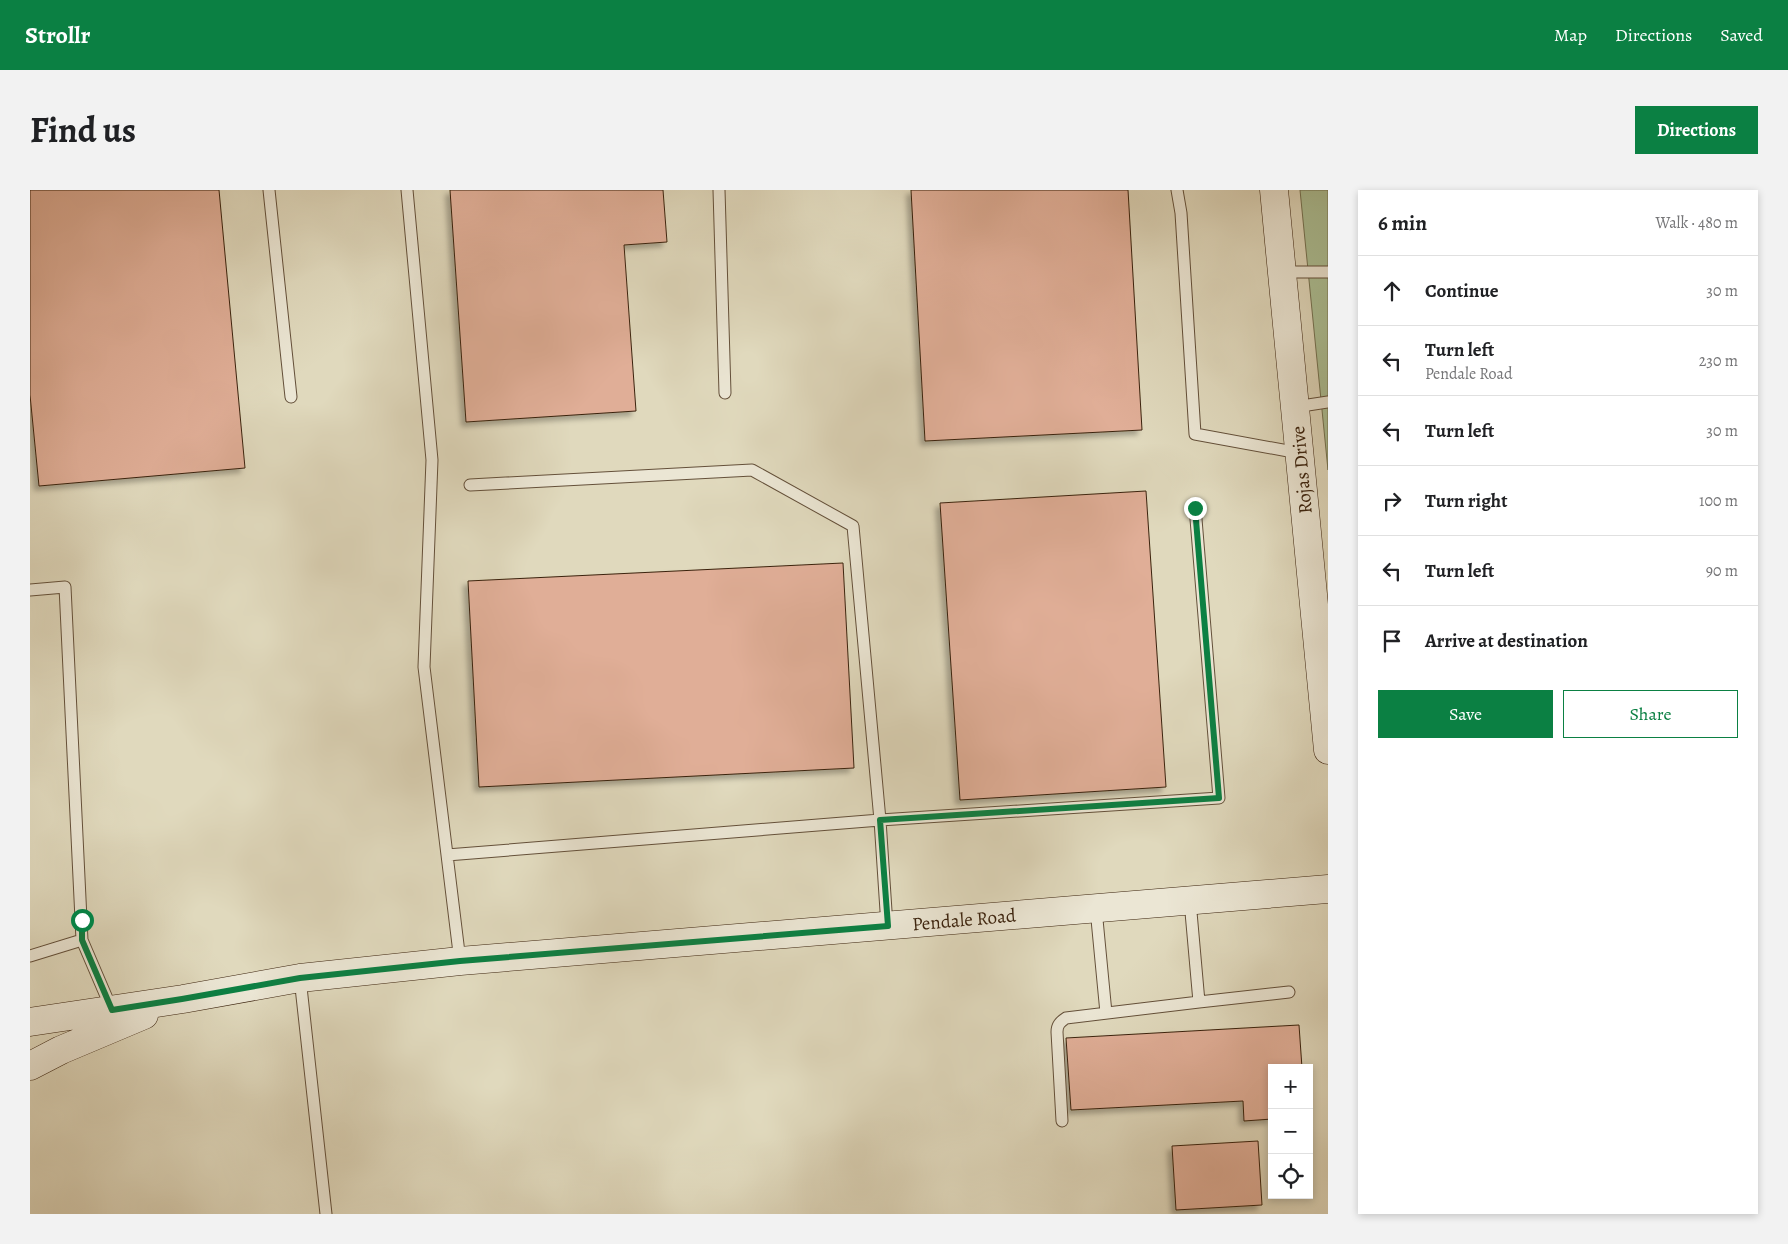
<!DOCTYPE html>
<html lang="en">
<head>
<meta charset="utf-8">
<style>
	:root { --surface:#fff; --page:#f2f2f2; --text:#202124; --muted:#757577; --line:#e0e0e0; --accent:#0b8043 }
	body { margin:0; font-family:Alegreya,serif; background:var(--page); color:var(--text) }
	.controls { position:absolute; right:15px; bottom:15px; display:grid; overflow:hidden; border-radius:0px; box-shadow:0 2px 8px #0003 }
	.controls button { width:45px; height:45px; display:grid; place-items:center; padding:0; border:0; border-bottom:1px solid var(--line); background:var(--surface); color:var(--text); font:25px sans-serif }
	.stop { position:absolute; width:15px; height:15px; margin:-11px; border:4px solid #0b8043; border-radius:50%; background:#fff }
	.stop.end { background:#0b8043; border-color:#fff; box-shadow:0 1px 5px #0008 }
	.list { margin:0; padding:0; list-style:none }
	h2 { display:flex; justify-content:space-between; align-items:center; height:65px; margin:0; padding:0 20px; font-size:21px }
	h2 small { font-size:16px; font-weight:400; color:var(--muted) }
	.list li { display:grid; grid-template-columns:32px 1fr auto; gap:15px; align-items:center; box-sizing:border-box; height:70px; padding:0 20px; border-top:1px solid var(--line) }
	.list b { display:block; font-size:19px; white-space:nowrap }
	.list p { margin:0; font-size:16px; white-space:nowrap; color:var(--muted) }
	.list em { font-size:16px; font-style:normal; color:var(--muted) }
	.actions { display:flex; gap:10px; padding:15px 20px }
	.actions a { flex:1; padding:11px 0; border:1px solid var(--accent); border-radius:0px; text-align:center; font-size:18px; color:var(--accent) }
	.actions .main { background:var(--accent); color:#fff }
	.icon { flex:none; width:28px; height:28px; fill:none; stroke:currentColor; stroke-width:2; stroke-linecap:round; stroke-linejoin:round }
	.map { position:relative; flex:none; width:1298px; height:1024px; overflow:hidden; border-radius:0px }
	header { display:flex; align-items:center; gap:30px; box-sizing:border-box; height:70px; padding:0 25px; background:var(--accent); color:#fff }
	header strong { font-size:24px }
	nav { display:flex; gap:28px; margin-inline-start:auto; font-size:18px }
	.intro { display:flex; align-items:center; justify-content:space-between; box-sizing:border-box; height:120px; padding:0 30px }
	h1 { margin:0; font-size:35px }
	.button { padding:12px 22px; border-radius:0px; background:var(--accent); color:#fff; font-size:18px; font-weight:700 }
	main { display:flex; gap:30px; padding:0 30px }
	aside { flex:1; background:var(--surface); border-radius:0px; box-shadow:0 2px 8px #0003 }
	.map>svg:first-child { display:block }
	.green { fill:#acc096; stroke:#747252 }
	.building { fill:#e0ae97; stroke:#3b230e; filter:url(#shadow) }
	.lines { fill:none; stroke-linecap:round; stroke-linejoin:round }
	.lane-casing { stroke:#64503a; stroke-width:13 }
	.secondary-casing { stroke:#3b230e; stroke-width:29 }
	.lane { stroke:#ebe6d4; stroke-width:11 }
	.secondary { stroke:#ebe6d4; stroke-width:28 }
	.route { stroke:#0b8043; stroke-width:6 }
	.labels { text-anchor:middle; stroke-width:4; stroke-linejoin:round; paint-order:stroke }
	.street-label { font-size:19px; fill:#3b230e; stroke:#ebe6d4 }
</style>
</head>
<body>
<header>
<strong>Strollr</strong>
<nav><a>Map</a><a>Directions</a><a>Saved</a></nav>
</header>
<div class="intro"><h1>Find us</h1><a class="button">Directions</a></div>
<main>
<div class="map">
<svg width="1298" height="1024" viewBox="0 0 1298 1024">
	<defs>
		<filter id="shadow"><feDropShadow dx="-4.5" dy="4.5" stdDeviation="2.5" flood-color="#0004"/></filter>
	</defs>
	<rect width="100%" height="100%" fill="#e0d9bd"/>
	<filter id="stains"><feTurbulence type="fractalNoise" baseFrequency=".004" numOctaves="4"/><feColorMatrix values="0 0 0 0 .2 0 0 0 0 .09 0 0 0 0 .02 0 0 0 .5 -.17"/></filter>
	<radialGradient id="worn" r=".72"><stop offset=".6" stop-color="#630" stop-opacity="0"/><stop offset="1" stop-color="#630" stop-opacity=".3"/></radialGradient>
	<!-- green -->
	<path class="green" d="M 1270,0 L 1298,0 L 1298,280 Z"/>
	<!-- building -->
	<path class="building" d="M 0,0 L 189,0 L 215,278 L 9,296 L 0,205 Z
		M 420,0 L 633,0 L 637,52 L 594,55 L 606,221 L 436,232 Z
		M 881,0 L 1098,0 L 1112,240 L 895,251 Z
		M 1116,301 L 1136,597 L 930,610 L 910,313 Z
		M 813,373 L 824,578 L 449,597 L 438,391 Z
		M 1269,835 L 1272,878 L 1242,878 L 1242,929 L 1214,931 L 1213,911 L 1041,920 L 1036,848 Z
		M 1228,951 L 1232,1015 L 1146,1020 L 1142,956 Z"/>
	<g class="lines">
		<!-- lane casing -->
		<g class="lane-casing">
			<path id="lane" d="M 239,0 L 261,207
				M 377,0 L 402,270 L 394,477 L 430,771
				M 689,0 L 695,203
				M 1147,0 L 1151,23 L 1165,244 L 1269,263
				M 1251,82 L 1298,82
				M 1265,217 L 1298,212
				M 440,295 L 722,280 L 823,336 L 850,630 L 1189,608 L 1165,317
				M 0,400 L 35,397 L 52,750 L 82,820
				M 417,665 L 850,630 L 857,736
				M 1160,711 L 1169,812 L 1259,802
				M 1066,719 L 1076,823
				M 0,766 L 52,750
				M 270,788 L 296,1024
				M 1032,931 L 1027,842 C 1027,835 1030,832 1036,828 L 1169,812"/>
		</g>
		<!-- secondary casing -->
		<g class="secondary-casing">
			<path id="secondary" d="M 1244,0 L 1298,560
				M 0,832 L 153,809 L 270,788 L 430,771 L 1298,699
				M 0,876 L 31,860 L 114,825"/>
		</g>
		<!-- lane -->
		<use href="#lane" class="lane"/>
		<!-- secondary -->
		<use href="#secondary" class="secondary"/>
	</g>
	<g class="lines">
		<!-- route -->
		<path class="route" d="M 52,730 L 52,750 L 82,820 L 152,809 L 270,788 L 430,771 L 858,736 L 850,630 L 1189,608 L 1165,318"/>
	</g>
	<g class="labels">
		<!-- street labels -->
		<g class="street-label">
			<text transform="translate(1271 280) rotate(-95)" y="7">Rojas Drive</text>
			<text transform="translate(934 729) rotate(-5)" y="7">Pendale Road</text>
		</g>
	</g>
	<rect width="100%" height="100%" filter="url(#stains)"/>
	<rect width="100%" height="100%" fill="url(#worn)"/>
</svg>
<div class="controls">
<button>+</button>
<button>−</button>
<button><svg class="icon" aria-label="locate" viewBox="0 0 24 24"><circle cx="12" cy="12" r="6"/><path d="M12 2v4M12 18v4M2 12h4M18 12h4"/></svg></button>
</div>
<div class="stop" style="left:52px;top:730px"></div>
<div class="stop end" style="left:1165px;top:318px"></div>
</div>
<aside>
<h2>6 min<small>Walk · 480 m</small></h2>
<ul class="list">
<li><svg class="icon" aria-label="ahead" viewBox="0 0 24 24"><path d="M12 20V5M6 11l6-6 6 6"/></svg><div><b>Continue</b></div><em>30 m</em></li>
<li><svg class="icon" aria-label="left" viewBox="0 0 24 24"><path d="M17 20v-9H6M10 6l-5 5 5 5"/></svg><div><b>Turn left</b><p>Pendale Road</p></div><em>230 m</em></li>
<li><svg class="icon" aria-label="left" viewBox="0 0 24 24"><path d="M17 20v-9H6M10 6l-5 5 5 5"/></svg><div><b>Turn left</b></div><em>30 m</em></li>
<li><svg class="icon" aria-label="right" viewBox="0 0 24 24"><path d="M7 20v-9h11M14 6l5 5-5 5"/></svg><div><b>Turn right</b></div><em>100 m</em></li>
<li><svg class="icon" aria-label="left" viewBox="0 0 24 24"><path d="M17 20v-9H6M10 6l-5 5 5 5"/></svg><div><b>Turn left</b></div><em>90 m</em></li>
<li><svg class="icon" aria-label="arrive" viewBox="0 0 24 24"><path d="M6 21V4h12l-3 4 3 4H6"/></svg><div><b>Arrive at destination</b></div></li>
</ul>
<div class="actions"><a class="main">Save</a><a>Share</a></div>
</aside>
</main>
</body>
</html>
